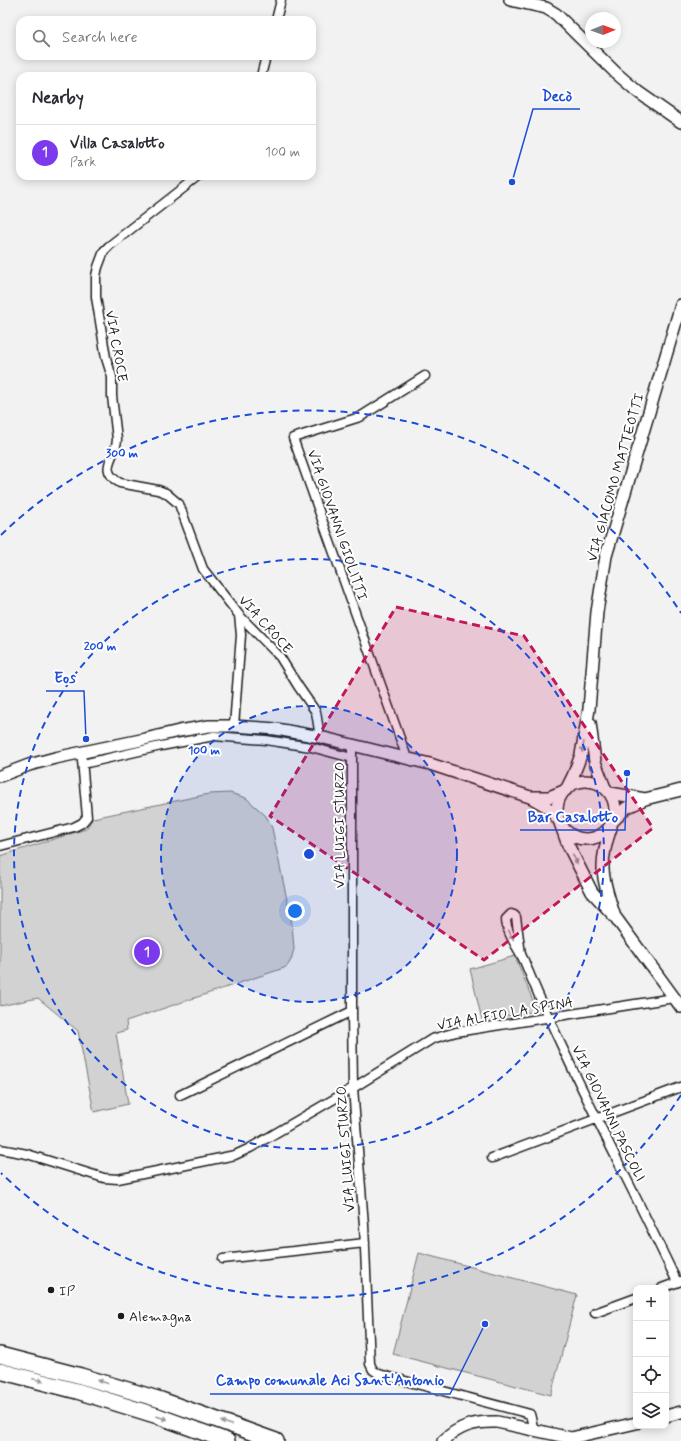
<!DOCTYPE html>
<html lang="en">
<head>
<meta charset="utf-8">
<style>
	:root { --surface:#fff; --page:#f7f7f7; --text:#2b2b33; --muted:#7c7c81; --line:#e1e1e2; --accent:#7c3aed }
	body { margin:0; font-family:Mynerve,sans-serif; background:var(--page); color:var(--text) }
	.controls { position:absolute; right:12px; bottom:12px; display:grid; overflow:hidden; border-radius:8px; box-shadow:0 2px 10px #0003 }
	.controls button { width:36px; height:36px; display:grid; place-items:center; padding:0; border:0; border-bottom:1px solid var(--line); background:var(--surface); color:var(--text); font:20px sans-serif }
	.compass { position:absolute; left:585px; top:12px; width:36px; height:36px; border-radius:50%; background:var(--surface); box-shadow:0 2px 10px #0003; rotate:89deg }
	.you { position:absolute; left:295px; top:911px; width:14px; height:14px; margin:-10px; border:3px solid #fff; border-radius:50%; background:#1a73e8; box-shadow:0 0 0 6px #1a73e833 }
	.badge { display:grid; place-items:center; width:26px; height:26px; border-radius:50%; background:var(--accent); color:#fff; font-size:13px; font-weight:700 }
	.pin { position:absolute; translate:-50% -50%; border:2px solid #fff; box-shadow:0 1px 4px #0006 }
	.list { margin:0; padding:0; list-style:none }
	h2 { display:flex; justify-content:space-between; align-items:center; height:52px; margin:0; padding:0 16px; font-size:17px }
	h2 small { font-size:13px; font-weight:400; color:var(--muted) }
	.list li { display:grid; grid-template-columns:26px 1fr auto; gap:12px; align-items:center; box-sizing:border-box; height:56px; padding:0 16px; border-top:1px solid var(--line) }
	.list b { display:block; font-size:15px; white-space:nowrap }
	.list p { margin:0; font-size:13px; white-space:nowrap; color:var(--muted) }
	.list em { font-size:13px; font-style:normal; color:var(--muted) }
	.icon { flex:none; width:22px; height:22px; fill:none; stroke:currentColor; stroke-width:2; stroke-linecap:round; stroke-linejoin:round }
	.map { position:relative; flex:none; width:681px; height:1441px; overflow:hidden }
	.search { position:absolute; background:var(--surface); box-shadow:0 2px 10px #0003; left:16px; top:16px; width:300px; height:44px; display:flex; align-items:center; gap:10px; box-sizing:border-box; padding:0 14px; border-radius:12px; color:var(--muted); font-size:15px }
	.panel { position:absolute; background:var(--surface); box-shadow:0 2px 10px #0003; left:16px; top:72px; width:300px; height:108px; border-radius:12px }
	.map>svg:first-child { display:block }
	.green { fill:#d2d2d2; stroke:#777 }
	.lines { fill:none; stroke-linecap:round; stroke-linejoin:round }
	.street-casing { stroke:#1c1c1c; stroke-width:11 }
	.secondary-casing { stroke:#1c1c1c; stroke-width:14 }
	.highway-casing { stroke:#1c1c1c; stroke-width:18 }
	.street { stroke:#fff; stroke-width:8 }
	.secondary { stroke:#fff; stroke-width:11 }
	.highway { stroke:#fff; stroke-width:15 }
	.oneway { fill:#999 }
	.marked { fill:#c2185b; fill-opacity:0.2; stroke:#c2185b; stroke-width:3; stroke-dasharray:8 5; stroke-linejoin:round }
	.ring { fill:none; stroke:#1d4ed8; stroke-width:2; stroke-dasharray:7 5 }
	.poi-dot { fill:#1c1c1c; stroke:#fff; stroke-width:1.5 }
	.labels { text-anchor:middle; stroke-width:4; stroke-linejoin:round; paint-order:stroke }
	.street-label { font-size:14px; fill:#1c1c1c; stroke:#fff }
	.poi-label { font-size:14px; fill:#1c1c1c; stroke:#fff; text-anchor:start }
	.centre { fill:#1d4ed8; stroke:#fff; stroke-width:2 }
	.ring-label { font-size:12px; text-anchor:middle; font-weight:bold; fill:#1d4ed8; stroke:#fff; stroke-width:4; stroke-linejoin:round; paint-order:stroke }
	.leader { fill:none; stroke:#1d4ed8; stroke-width:1.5 }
	.callout-dot { fill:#1d4ed8; stroke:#fff; stroke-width:1.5 }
	.callout-label { font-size:15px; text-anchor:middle; font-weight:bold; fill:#1d4ed8; stroke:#fff; stroke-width:4; stroke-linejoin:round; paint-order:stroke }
</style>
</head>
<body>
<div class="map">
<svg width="681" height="1441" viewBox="0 0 681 1441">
	<rect width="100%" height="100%" fill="#f2f2f2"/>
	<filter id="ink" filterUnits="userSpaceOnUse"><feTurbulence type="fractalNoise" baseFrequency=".025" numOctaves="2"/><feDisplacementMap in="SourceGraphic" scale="8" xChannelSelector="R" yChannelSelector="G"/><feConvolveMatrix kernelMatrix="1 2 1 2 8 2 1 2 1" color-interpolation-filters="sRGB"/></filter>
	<g filter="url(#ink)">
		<!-- green -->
		<path class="green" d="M 230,793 L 246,798 L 266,816 L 272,828 L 292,924 L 294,949 L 291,960 L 288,965 L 284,968 L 126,1021 L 127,1030 L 116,1033 L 128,1104 L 94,1112 L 78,1031 L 38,998 L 0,1006 L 0,856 L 86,829 L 93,818 L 209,794 Z
			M 515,956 L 537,1011 L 482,1020 L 470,969 Z
			M 419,1253 L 577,1295 L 551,1395 L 393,1354 Z"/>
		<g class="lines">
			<!-- street casing -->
			<g class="street-casing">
				<path id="street" d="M 276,20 L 281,0
					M 261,76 L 266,56
					M 199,176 L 109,246 L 104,251 L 98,267 L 96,276 L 96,297 L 106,358 L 112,377 L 112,396 L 117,439 C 117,456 96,469 120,483 L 158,490 L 166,493 L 179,504 L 203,569 L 239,615 L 280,657 L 298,686 L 316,712 L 320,737
					M 234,726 L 241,635 L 239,615
					M 352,745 L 352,1011 L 353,1088 L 364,1225 L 370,1364 L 373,1370 L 379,1374 L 530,1414 L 534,1431
					M 407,758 L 293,438 L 360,417 L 425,376
					M 83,764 L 161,746 L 214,736 L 266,740 L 311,747 L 352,758
					M 0,846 L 74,827 L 82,823 L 87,817 L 82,760
					M 521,954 L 516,917 L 514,915 L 511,914 L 506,919 C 506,934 520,950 525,963 C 570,1072 627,1176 677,1282
					M 180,1095 L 352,1011
					M 0,1149 L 27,1154 L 104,1178 L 118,1179 L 235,1155 L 250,1148 L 353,1088 L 432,1039 L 456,1032 L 674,998
					M 492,1158 L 681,1087
					M 223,1259 L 365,1243
					M 662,1288 L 681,1281
					M 595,1313 L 636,1298"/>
			</g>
			<!-- secondary casing -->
			<g class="secondary-casing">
				<path id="secondary" d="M 510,0 L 546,8 L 556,14 L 616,73 L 638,92 L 681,122
					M 590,723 L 595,762 L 605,788
					M 0,776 L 29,765 L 55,758 L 141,740 L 179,731 L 209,726 L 234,726 L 276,729 L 320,737 L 430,764 L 530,797 L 546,806 L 559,820
					M557 810a29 29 0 1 1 58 0a29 29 0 1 1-58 0Z
					M 567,788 L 573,776 L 581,755 L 589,709 L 597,612 L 606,556 L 681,305
					M 610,793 L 645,799
					M 531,797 L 549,797 L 566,790
					M 613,821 L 626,808 L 645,799 L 681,790
					M 560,823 L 568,845 L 592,892 L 616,918 L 681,1007
					M 611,828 C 598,865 602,877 614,914
					M 666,1416 L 681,1412
					M 443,1441 C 459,1426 475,1421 497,1422 L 571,1438 L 636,1423"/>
			</g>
			<!-- highway casing -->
			<g class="highway-casing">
				<path id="highway" d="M 0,1355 L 81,1376 L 161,1400 L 276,1441
					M 0,1371 L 77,1391 L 158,1416 L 227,1441"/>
			</g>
			<!-- street -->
			<use href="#street" class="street"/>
			<!-- secondary -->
			<use href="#secondary" class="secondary"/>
			<!-- highway -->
			<use href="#highway" class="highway"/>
		</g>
		<!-- one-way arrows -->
		<defs><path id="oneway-solid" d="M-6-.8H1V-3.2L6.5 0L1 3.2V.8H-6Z"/></defs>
		<g class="oneway">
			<use href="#oneway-solid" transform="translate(583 747) rotate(99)"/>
			<use href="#oneway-solid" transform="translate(575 859) rotate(63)"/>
			<use href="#oneway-solid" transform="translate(511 935) rotate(63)"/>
			<use href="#oneway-solid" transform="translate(38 1380) rotate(15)"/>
			<use href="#oneway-solid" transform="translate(103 1382) rotate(-163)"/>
			<use href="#oneway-solid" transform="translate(162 1418) rotate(19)"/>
			<use href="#oneway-solid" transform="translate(226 1423) rotate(-161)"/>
		</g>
	</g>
	<!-- marked area -->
	<path class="marked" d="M 396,607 L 524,636 L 653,828 L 484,960 L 270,816 Z"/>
	<!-- distance rings -->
	<circle cx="309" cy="854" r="148" fill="#1d4ed8" fill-opacity=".12"/>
	<g class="ring">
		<circle cx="309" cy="854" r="148"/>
		<circle cx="309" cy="854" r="295"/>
		<path d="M681 1095A443 443 0 0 1 1 1173M1 535A443 443 0 0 1 681 613"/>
	</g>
	<!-- markers -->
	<g class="poi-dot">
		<circle cx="51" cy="1290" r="4"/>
		<circle cx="121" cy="1316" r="4"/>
	</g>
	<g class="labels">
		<!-- street labels -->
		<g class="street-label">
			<text transform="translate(117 346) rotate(80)" y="5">VIA CROCE</text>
			<text transform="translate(615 477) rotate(-74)" y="5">VIA GIACOMO MATTEOTTI</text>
			<text transform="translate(338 525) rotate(71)" y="5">VIA GIOVANNI GIOLITTI</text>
			<text transform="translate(266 624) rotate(48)" y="5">VIA CROCE</text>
			<text transform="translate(339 825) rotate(-90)" y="5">VIA LUIGI STURZO</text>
			<text transform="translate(505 1013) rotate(-10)" y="5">VIA ALFIO LA SPINA</text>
			<text transform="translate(609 1113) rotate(64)" y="5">VIA GIOVANNI PASCOLI</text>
			<text transform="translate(345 1149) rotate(-94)" y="5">VIA LUIGI STURZO</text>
		</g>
		<!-- poi labels -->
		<g class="poi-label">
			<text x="59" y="1295">IP</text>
			<text x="129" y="1321">Alemagna</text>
		</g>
	</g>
	<circle cx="309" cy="854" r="6" class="centre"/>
	<g class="ring-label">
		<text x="122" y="457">300 m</text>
		<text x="100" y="650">200 m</text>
		<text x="204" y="754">100 m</text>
	</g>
	<!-- callouts -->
	<path class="leader" d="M512 182L533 109H580M86 739L84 691H46M627 773L625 830H520M485 1324L450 1394H210"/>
	<g class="callout-dot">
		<circle cx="512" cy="182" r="4"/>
		<circle cx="86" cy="739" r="4"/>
		<circle cx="627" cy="773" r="4"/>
		<circle cx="485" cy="1324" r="4"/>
	</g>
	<g class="callout-label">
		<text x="557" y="101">Decò</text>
		<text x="65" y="683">Eos</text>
		<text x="573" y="822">Bar Casalotto</text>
		<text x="330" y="1385">Campo comunale Aci Sant'Antonio</text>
	</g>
</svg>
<div class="controls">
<button>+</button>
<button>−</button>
<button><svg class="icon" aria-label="locate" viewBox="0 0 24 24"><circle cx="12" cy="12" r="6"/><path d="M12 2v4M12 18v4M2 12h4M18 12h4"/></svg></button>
<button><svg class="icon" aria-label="layers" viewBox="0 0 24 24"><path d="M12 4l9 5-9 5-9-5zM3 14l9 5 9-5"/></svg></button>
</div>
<svg class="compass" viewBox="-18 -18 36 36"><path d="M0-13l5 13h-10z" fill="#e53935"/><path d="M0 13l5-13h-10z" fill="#7c7c81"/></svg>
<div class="you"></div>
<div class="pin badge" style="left:147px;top:952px">1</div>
<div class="search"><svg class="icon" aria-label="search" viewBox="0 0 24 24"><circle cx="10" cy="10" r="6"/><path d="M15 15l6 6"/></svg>Search here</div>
<section class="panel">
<h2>Nearby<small></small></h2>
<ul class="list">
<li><span class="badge">1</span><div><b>Villa Casalotto</b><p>Park</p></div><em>100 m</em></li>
</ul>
</section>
</div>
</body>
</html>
